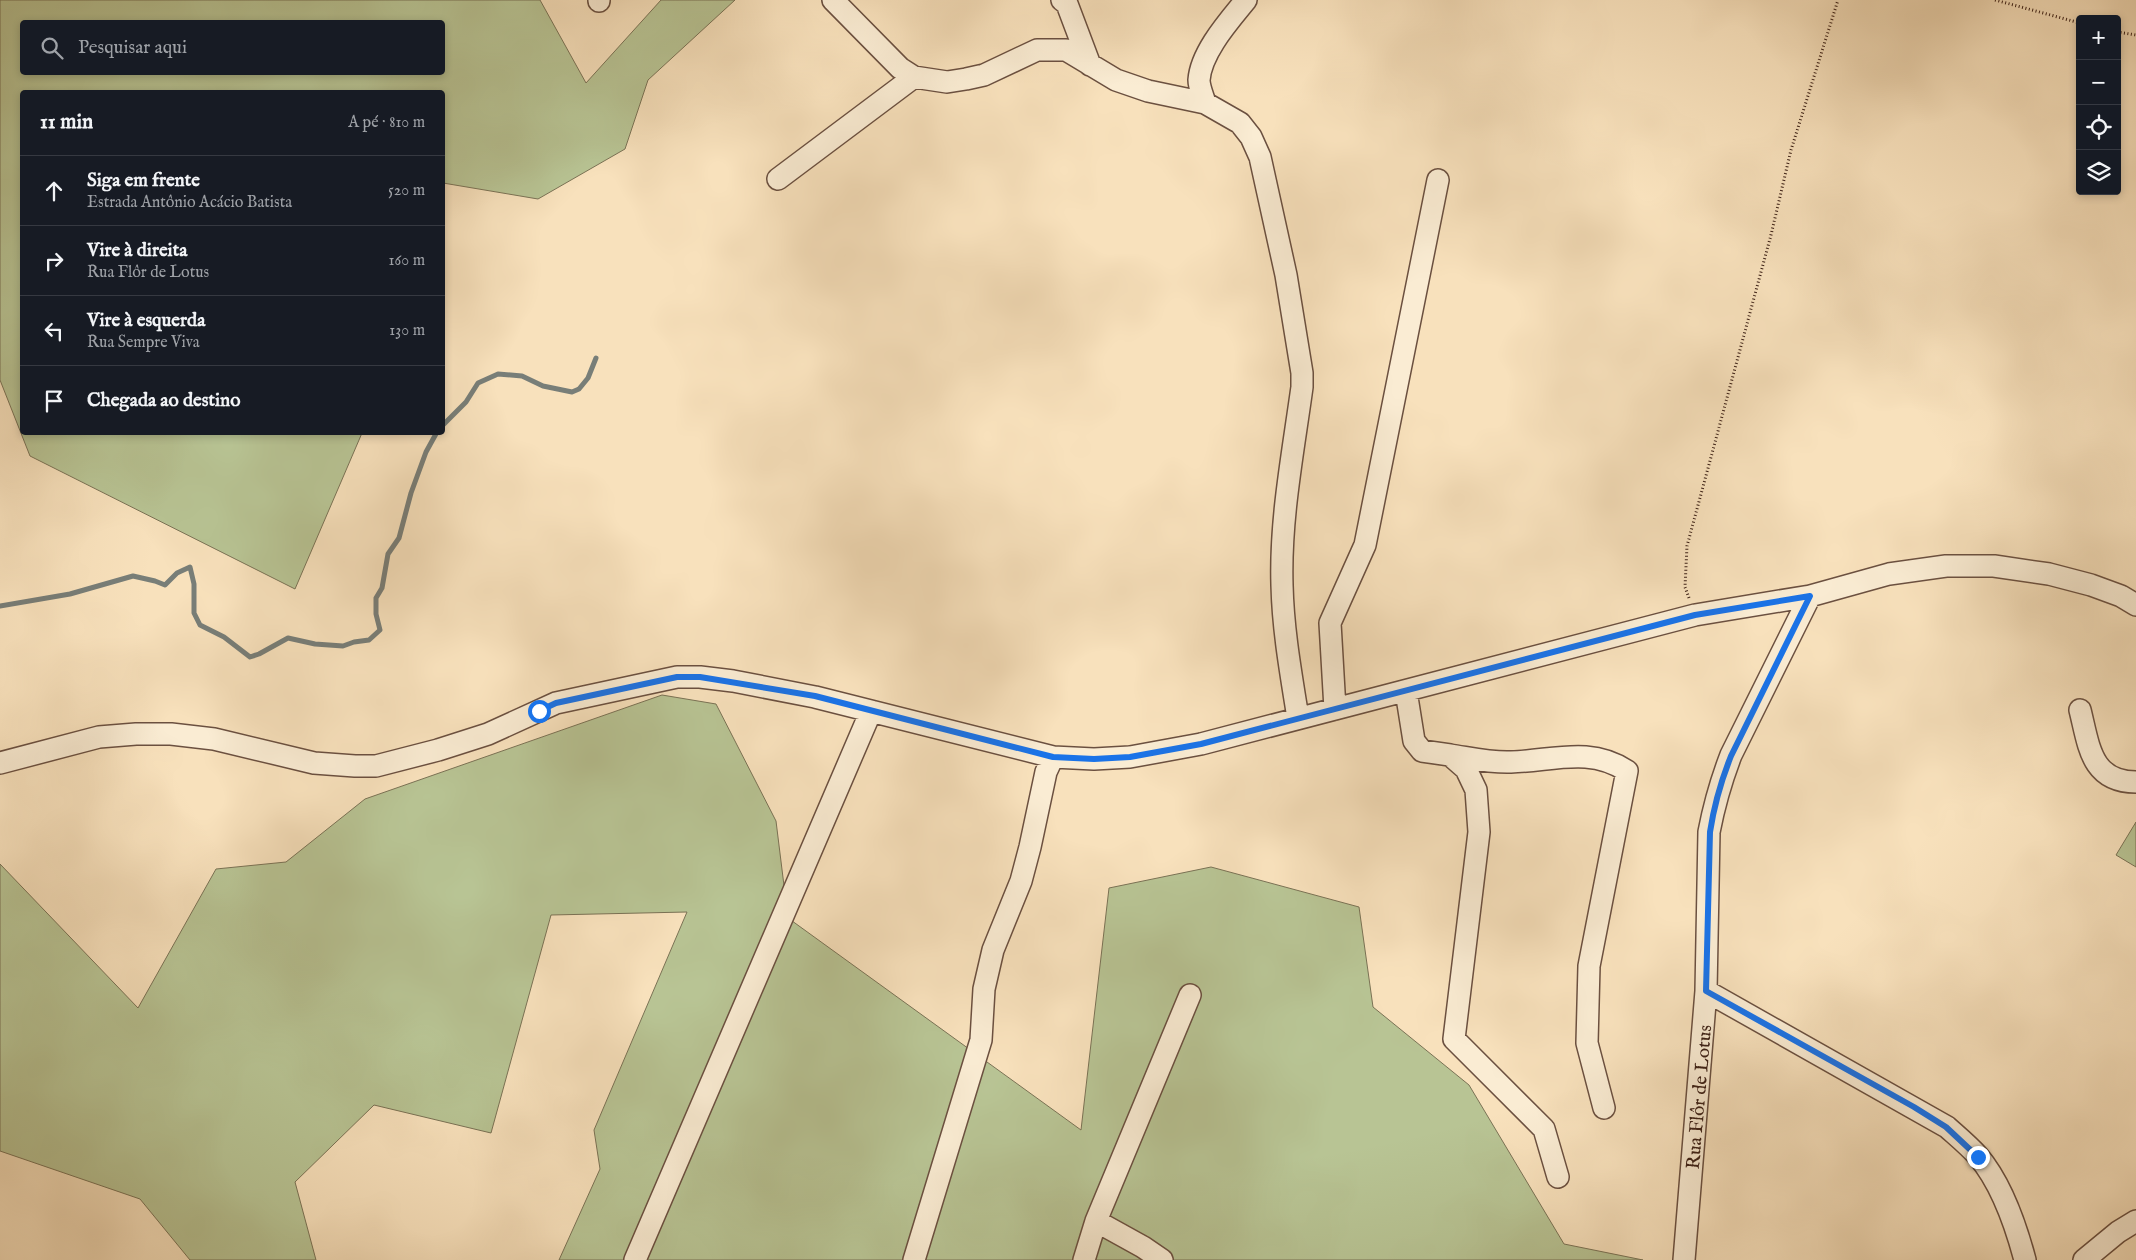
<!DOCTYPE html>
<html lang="pt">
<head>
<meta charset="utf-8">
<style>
	:root { --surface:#171b24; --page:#242831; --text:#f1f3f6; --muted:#9ea1a6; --line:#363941 }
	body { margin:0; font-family:"IM FELL English",serif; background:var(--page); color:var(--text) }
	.controls { position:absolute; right:15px; top:15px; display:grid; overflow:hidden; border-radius:5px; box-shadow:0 2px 8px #0003 }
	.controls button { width:45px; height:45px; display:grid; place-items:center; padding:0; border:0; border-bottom:1px solid var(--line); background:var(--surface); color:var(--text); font:25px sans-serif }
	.stop { position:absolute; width:15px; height:15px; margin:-11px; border:4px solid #1a73e8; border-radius:50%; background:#fff }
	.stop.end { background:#1a73e8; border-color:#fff; box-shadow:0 1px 5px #0008 }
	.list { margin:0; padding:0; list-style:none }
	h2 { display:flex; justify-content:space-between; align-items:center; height:65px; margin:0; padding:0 20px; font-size:21px }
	h2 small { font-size:16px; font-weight:400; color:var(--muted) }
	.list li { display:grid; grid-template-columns:32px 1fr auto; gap:15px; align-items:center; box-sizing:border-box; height:70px; padding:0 20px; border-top:1px solid var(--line) }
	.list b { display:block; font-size:19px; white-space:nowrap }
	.list p { margin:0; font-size:16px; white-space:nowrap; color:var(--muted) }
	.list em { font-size:16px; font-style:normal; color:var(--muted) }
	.icon { flex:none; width:28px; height:28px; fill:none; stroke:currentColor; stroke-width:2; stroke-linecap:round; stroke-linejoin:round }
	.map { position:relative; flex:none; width:2136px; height:1260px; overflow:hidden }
	.search { position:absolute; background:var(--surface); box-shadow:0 2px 8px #0003; left:20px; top:20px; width:425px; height:55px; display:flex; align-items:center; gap:12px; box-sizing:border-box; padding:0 18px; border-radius:5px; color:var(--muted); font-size:19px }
	.panel { position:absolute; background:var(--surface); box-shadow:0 2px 8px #0003; left:20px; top:90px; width:425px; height:345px; border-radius:5px }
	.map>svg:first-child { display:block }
	.green { fill:#b8c494; stroke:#7a7255; fill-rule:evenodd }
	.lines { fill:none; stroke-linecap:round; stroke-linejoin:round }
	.stream { stroke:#787e78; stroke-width:5 }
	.minor-casing { stroke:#6b5040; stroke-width:24 }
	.path { stroke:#3c2016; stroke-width:3; stroke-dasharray:1 2.5; stroke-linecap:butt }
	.minor { stroke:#faecd3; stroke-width:21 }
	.route { stroke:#1a73e8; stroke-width:6 }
	.labels { text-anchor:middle; stroke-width:4; stroke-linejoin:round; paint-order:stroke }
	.street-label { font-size:19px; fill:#3c2016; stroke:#faecd3 }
</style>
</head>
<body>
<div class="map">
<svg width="2136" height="1260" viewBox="0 0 2136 1260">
	<rect width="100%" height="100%" fill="#f8e1bc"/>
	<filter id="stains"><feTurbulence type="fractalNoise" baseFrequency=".004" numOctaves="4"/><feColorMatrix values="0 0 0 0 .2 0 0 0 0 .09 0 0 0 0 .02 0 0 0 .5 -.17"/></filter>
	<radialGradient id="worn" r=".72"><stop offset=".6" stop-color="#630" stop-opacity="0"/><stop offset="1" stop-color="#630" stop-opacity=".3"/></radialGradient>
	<!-- green -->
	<path class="green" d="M 0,0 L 540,0 L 586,83 L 661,0 L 735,0 L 648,80 L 625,149 L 538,199 L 443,183 L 442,92 L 22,92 L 22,432 L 362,433 L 295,589 L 30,456 L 0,380 ZM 22,22 L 442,22 L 442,72 L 22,72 Z
		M 662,695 L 716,704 L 776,821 L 788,918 L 1081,1130 L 1109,888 L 1211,867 L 1359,907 L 1373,1007 L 1469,1085 L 1564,1244 L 1643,1260 L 559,1260 L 600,1169 L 594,1130 L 687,912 L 551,915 L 491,1133 L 374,1105 L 295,1182 L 316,1260 L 190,1260 L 140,1199 L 0,1151 L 0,864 L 138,1008 L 216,869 L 286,862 L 365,799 Z
		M 2136,822 L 2136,867 L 2116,855 Z"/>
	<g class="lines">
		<!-- stream -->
		<path class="stream" d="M 442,426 L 466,402 L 478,383 L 498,374 L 522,376 L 543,386 L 572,392 L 579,389 L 588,378 L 596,358
			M 0,606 L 70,594 L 133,576 L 155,581 L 165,585 L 177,573 L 190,567 L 194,584 L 194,613 L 200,625 L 224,637 L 250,657 L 259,654 L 288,638 L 315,644 L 343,646 L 354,642 L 369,640 L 380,630 L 376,614 L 376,598 L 382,588 L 388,554 L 399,538 L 411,493 L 426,452 L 437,432"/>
		<!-- minor casing -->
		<g class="minor-casing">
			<path id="minor" d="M 833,0 L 900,68 L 914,77 L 947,82 L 966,79 L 984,75 L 1037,50 L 1066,50 L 1116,80 L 1148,91 L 1205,103 L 1240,123 L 1251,137 L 1260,157 L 1286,275 L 1302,373 L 1302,387 C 1293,453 1280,519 1282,585 C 1283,630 1291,674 1298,718
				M 1062,0 L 1067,4 L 1090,65
				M 599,1 L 599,0
				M 1205,103 C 1203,96 1199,87 1199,80 C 1201,52 1229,21 1246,0
				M 778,179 L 914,77
				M 1406,691 L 1414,741 L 1422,751 L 1450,755 L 1466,769 L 1476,790 L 1479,832 L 1454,1039 L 1544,1129 L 1558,1177
				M 1335,709 L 1330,623 L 1365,545 L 1438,180
				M 2080,710 C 2089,746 2091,782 2136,782
				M 1450,755 C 1470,758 1491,763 1511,762 C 1552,761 1590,746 1627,771 L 1589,966 L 1587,1043 L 1604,1108
				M 0,763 L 99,737 L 136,734 L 171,734 L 214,739 L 314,763 L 355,766 L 376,766 L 438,750 L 488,734 L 556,703 L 677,677 L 700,677 L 733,681 L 815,697 L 1053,757 L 1094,759 L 1130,757 L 1201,744 L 1695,615 L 1810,596 L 1889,574 L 1946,566 L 1994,566 L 2049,574 L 2091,585 L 2121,596 L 2136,605
				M 1706,991 L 1947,1127 C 1957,1136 1968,1145 1978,1156 C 2001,1183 2016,1226 2025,1260
				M 1096,1221 L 1143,1247 L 1162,1260
				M 635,1260 L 871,711
				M 914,1260 L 981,1040 L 984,989 L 993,950 L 1021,881 L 1030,847 L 1046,772 L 1053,757
				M 1084,1260 L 1096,1221 L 1190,995
				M 1684,1260 L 1706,991 L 1709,832 C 1714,806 1721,781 1731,755 L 1810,596
				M 2084,1260 L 2118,1232 L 2136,1221"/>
		</g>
		<!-- path -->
		<path class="path" d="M 1995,0 L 2080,23
			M 2117,32 L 2136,35
			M 1689,598 L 1685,587 L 1687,546 L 1771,235 L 1791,150 L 1838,0"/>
		<!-- minor -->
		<use href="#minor" class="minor"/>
	</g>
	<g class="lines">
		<!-- route -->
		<path class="route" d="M 539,711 L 556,703 L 677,677 L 700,677 L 815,696 L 1053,757 L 1094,759 L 1130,757 L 1201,744 L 1695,615 L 1810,596 L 1731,756 C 1721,781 1714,806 1710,832 L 1706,991 L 1914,1107 L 1946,1127 L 1978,1157"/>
	</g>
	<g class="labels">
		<!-- street labels -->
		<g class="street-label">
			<text transform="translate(1698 1097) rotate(-85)" y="7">Rua Flôr de Lotus</text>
		</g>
	</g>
	<rect width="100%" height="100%" filter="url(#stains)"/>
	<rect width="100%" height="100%" fill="url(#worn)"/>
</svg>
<div class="controls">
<button>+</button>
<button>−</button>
<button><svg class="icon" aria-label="locate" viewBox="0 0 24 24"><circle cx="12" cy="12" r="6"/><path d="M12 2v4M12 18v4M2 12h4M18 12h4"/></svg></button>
<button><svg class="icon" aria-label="layers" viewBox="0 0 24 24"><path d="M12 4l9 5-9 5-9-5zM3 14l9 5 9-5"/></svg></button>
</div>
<div class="stop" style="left:539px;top:711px"></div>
<div class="stop end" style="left:1978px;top:1157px"></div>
<div class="search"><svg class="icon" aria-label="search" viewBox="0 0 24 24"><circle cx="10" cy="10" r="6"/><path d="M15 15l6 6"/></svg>Pesquisar aqui</div>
<section class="panel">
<h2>11 min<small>A pé · 810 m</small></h2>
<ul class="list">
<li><svg class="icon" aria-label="ahead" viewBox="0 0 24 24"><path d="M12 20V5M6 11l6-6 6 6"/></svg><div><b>Siga em frente</b><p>Estrada Antônio Acácio Batista</p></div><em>520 m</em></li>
<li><svg class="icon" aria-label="right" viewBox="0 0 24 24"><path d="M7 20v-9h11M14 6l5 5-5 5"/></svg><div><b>Vire à direita</b><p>Rua Flôr de Lotus</p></div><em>160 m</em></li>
<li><svg class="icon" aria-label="left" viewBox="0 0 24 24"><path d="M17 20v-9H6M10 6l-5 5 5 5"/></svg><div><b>Vire à esquerda</b><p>Rua Sempre Viva</p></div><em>130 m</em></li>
<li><svg class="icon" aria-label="arrive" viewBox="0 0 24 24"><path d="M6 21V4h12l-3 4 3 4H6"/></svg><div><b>Chegada ao destino</b></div></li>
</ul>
</section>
</div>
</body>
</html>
